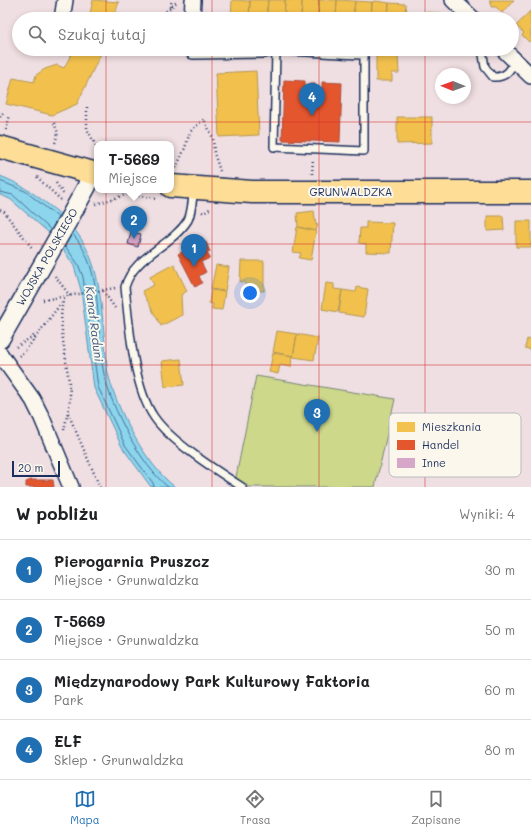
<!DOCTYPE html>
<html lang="pl">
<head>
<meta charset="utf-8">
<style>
	:root { --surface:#fff; --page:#f6f6f6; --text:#202124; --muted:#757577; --line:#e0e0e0; --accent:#1f6fb2 }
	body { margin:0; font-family:Mali,sans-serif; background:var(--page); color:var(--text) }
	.compass { position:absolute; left:435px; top:68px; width:36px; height:36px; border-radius:50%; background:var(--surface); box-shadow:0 2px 6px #0003; rotate:271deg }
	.scale { position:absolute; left:12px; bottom:10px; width:48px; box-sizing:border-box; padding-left:4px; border:2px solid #1b2f5e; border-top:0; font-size:11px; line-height:14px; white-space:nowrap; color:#1b2f5e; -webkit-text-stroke:3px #fbf7ec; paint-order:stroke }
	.you { position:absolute; left:250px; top:293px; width:14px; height:14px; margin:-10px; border:3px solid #fff; border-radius:50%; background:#1a73e8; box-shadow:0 0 0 6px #1a73e833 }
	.badge { display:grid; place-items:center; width:26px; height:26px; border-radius:50%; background:var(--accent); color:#fff; font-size:13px; font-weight:700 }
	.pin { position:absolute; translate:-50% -33px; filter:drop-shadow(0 1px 2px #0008) }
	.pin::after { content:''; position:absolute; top:21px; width:14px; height:12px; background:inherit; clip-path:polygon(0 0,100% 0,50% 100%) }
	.popup { position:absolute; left:94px; top:141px; width:80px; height:52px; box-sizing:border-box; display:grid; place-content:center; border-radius:8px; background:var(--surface); filter:drop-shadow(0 1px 3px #0005); font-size:13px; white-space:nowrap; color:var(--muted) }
	.popup b { font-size:15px; color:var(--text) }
	.popup::after { content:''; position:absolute; left:50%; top:100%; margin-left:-8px; border:8px solid transparent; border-top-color:var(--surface) }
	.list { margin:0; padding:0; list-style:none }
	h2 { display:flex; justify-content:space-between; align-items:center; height:52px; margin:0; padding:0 16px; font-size:17px }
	h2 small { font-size:13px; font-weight:400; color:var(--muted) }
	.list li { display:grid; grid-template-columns:26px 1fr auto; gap:12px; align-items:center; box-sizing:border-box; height:60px; padding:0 16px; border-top:1px solid var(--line) }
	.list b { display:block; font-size:15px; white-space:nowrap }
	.list p { margin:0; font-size:13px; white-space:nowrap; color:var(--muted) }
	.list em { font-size:13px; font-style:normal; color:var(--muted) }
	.icon { flex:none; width:22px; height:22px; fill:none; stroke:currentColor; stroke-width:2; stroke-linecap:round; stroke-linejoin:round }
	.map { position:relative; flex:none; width:531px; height:487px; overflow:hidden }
	.search { position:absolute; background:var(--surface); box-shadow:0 2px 6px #0003; left:12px; right:12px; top:12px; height:44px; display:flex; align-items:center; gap:10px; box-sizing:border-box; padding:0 14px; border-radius:22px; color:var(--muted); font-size:15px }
	.sheet { height:292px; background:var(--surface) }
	nav { display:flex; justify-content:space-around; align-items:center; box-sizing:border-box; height:56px; border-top:1px solid var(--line); background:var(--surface); font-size:11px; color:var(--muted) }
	nav a { display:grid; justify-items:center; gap:2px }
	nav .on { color:var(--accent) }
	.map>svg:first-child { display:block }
	.green { fill:#cdd88b; stroke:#748474 }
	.water { fill:#8cd5ed; stroke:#5f93b4 }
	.homes { fill:#f2c14e; stroke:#b29553 }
	.shops { fill:#e4572e; stroke:#a84b3c }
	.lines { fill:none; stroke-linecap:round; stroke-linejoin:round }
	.shore { stroke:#487197; stroke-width:1 }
	.building { fill:#d6a7c9; stroke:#1b2f5e }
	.service-casing { stroke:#1b2f5e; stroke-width:10 }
	.minor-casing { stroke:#1b2f5e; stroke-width:18 }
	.tertiary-casing { stroke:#1b2f5e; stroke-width:21 }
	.primary-casing { stroke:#1b2f5e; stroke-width:25 }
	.path { stroke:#1b2f5e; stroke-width:2.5; stroke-dasharray:1 3; stroke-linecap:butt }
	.service { stroke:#fbf7ec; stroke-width:7 }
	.minor { stroke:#fbf7ec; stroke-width:15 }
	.tertiary { stroke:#fbf7ec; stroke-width:18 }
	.primary { stroke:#fedd96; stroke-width:22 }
	.grid { fill:none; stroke:#d62828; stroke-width:1; stroke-opacity:0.55 }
	.labels { text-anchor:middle; stroke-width:4; stroke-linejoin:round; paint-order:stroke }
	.street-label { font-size:11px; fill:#1b2f5e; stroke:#fbf7ec }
	.water-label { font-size:12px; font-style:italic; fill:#375882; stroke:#fbf7ec }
	.key { fill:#fbf7ec; stroke:#b8bbc1; stroke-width:1 }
	.key-label { font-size:11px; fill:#1b2f5e }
</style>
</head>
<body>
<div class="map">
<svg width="531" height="487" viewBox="0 0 531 487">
	<rect width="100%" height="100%" fill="#f0dfe2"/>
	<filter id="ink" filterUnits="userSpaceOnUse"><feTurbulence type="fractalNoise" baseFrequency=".025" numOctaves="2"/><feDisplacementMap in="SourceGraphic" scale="8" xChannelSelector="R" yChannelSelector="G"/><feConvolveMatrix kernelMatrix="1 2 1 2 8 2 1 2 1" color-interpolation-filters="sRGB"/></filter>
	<g filter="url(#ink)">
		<!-- green -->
		<path class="green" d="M 256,376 L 395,399 L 375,487 L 234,487 Z"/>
		<!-- water -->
		<path class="water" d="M 0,176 C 19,183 33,193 49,205 C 100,244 99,285 105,343 C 106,353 106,363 108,373 C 116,409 146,465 175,487 L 151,487 L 122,447 L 94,388 L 81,290 L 74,266 L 63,249 L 48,232 L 10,199 L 0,195 Z"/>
		<!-- homes -->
		<path class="homes" d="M 93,0 L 119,2 L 113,19 L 90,14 Z
			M 232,0 L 250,1 L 249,19 L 231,19 Z
			M 250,0 L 268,0 L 266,19 L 249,19 Z
			M 268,0 L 285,0 L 284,19 L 266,19 Z
			M 285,0 L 302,0 L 301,19 L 284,19 Z
			M 302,0 L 319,0 L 318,19 L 301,19 Z
			M 319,0 L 337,0 L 336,19 L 318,19 Z
			M 337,0 L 355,1 L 353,19 L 336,19 Z
			M 489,0 L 514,0 L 502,13 L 496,7 L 491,7 L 491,2 Z
			M 355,1 L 372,2 L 371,19 L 353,19 Z
			M 376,1 L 389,3 L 388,19 L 371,19 L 372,2 Z
			M 389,3 L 406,4 L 405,19 L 388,19 Z
			M 406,7 L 407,14 L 423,16 L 424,12 L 423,19 L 405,19 Z
			M 530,11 L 531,40 L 529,42 L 522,35 L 524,33 L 516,26 Z
			M 424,12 L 441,13 L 441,19 L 423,19 Z
			M 74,49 L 103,49 L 77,104 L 52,115 L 6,104 L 13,78 L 34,82 L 36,75 L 45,69 L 57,65 L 64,68 Z
			M 376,56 L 398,56 L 399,73 L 392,73 L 392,81 L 376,81 Z
			M 256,71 L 259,135 L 219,137 L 216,73 Z
			M 397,117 L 432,117 L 432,143 L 397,144 Z
			M 314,211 L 316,225 L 318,224 L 316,231 L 298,227 L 297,213 Z
			M 487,216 L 503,216 L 504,230 L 487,231 Z
			M 516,221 L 531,221 L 531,247 L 516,247 Z
			M 366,222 L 393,223 L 391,253 L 366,252 L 366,244 L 359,243 L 360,228 L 366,228 Z
			M 297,227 L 316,231 L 311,260 L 299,258 L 301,253 L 293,252 Z
			M 241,261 L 264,261 L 264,291 L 245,290 L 245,282 L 240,282 Z
			M 174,264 L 187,291 L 181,295 L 182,315 L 161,326 L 142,291 L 154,285 L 150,277 Z
			M 216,265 L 229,267 L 225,291 L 211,289 Z
			M 326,283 L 334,284 L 334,289 L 342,290 L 338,312 L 322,309 Z
			M 357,287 L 368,289 L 364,317 L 339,313 L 342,290 L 356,292 Z
			M 211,290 L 225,292 L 222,310 L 212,309 L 213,304 L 209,303 Z
			M 277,331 L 297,334 L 293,356 L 273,352 Z
			M 297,334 L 318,338 L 314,360 L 293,357 Z
			M 527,339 L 531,340 L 531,350 L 525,348 Z
			M 273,353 L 292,356 L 291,367 L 280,365 L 278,374 L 269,372 Z
			M 181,359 L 184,385 L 165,387 L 162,361 Z"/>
		<!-- shops -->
		<path class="shops" d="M 284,80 L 305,81 L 305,92 L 309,92 L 309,84 L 315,84 L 315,89 L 322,90 L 322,82 L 342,83 L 340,142 L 282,140 Z
			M 201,242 L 202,244 L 206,242 L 210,252 L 207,253 L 210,258 L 201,262 L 206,272 L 199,276 L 202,283 L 195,287 L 178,254 Z
			M 31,480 L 53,480 L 54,487 L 26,487 L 26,482 Z"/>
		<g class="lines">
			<!-- shore -->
			<path class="shore" d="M 0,181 L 25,191 L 58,217
				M 0,192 L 13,195 L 51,230
				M 72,233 C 106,271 94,328 104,374 C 111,407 141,466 168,487
				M 65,246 L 78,264 L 83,277 L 98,387 L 125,445 L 153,483 L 154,487"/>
		</g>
		<!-- building -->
		<path class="building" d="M 131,232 L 141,234 L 138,247 L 128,244 Z"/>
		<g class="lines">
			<!-- service casing -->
			<g class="service-casing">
				<path id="service" d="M 482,49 L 485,67 L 493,77 C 505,78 510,71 515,61
					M 265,50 C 298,51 331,54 364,55 L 364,151 L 274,147 L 276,50
					M 194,190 C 192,199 192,212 188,220 C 171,247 134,255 125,287 C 129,323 133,387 154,417 C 170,441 217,471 242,487"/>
			</g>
			<!-- minor casing -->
			<g class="minor-casing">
				<path id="minor" d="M 453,0 L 473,19
					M 62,19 L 65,0
					M 192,19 L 193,0
					M 193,49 L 193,51 L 265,50
					M 503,49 L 531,76
					M 0,354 L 33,400 L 42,418 L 71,487"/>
			</g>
			<!-- tertiary casing -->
			<g class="tertiary-casing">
				<path id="tertiary" d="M 0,339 L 70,217 L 87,186 L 90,173"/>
			</g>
			<!-- primary casing -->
			<g class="primary-casing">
				<path id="primary" d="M 0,147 L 97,174
					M 171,186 L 252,192 L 531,192"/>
			</g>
			<!-- path -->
			<path class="path" d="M 170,7 L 172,0
				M 157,19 L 178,1
				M 141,49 L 178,52
				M 87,107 L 87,129 L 97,148
				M 0,117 L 3,113
				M 54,123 L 58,133 L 55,143
				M 6,130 L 10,115
				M 176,168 L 185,148 L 190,132 L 204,119 L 213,138 L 214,153 L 220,171
				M 312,174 L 313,159
				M 37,177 L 61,200
				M 56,183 L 64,195
				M 96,204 L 128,194 L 157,199
				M 0,210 L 4,212 L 33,249
				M 202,212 L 204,213 L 211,208
				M 55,276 L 70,296
				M 103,291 L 115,308
				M 43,300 L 115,288
				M 16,347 L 35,335
				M 19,356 L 26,350 L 62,302
				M 68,413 L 100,487
				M 64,430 C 66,420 69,409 70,400 C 71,374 54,316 65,297"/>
			<!-- service -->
			<use href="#service" class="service"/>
			<!-- minor -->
			<use href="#minor" class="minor"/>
			<!-- tertiary -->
			<use href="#tertiary" class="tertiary"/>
			<!-- primary -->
			<use href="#primary" class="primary"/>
		</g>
	</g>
	<!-- grid -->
	<path class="grid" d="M 106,0 L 106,19M 212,0 L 212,19M 319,0 L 319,19M 425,0 L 425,19M 106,49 L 106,487M 212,49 L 212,487M 319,49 L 319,487M 425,49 L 425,487M 0,122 L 531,122M 0,244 L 531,244M 0,365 L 531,365"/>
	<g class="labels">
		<!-- street labels -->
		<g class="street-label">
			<text x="351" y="196">GRUNWALDZKA</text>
			<text transform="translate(47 257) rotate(-60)" y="4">WOJSKA POLSKIEGO</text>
		</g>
		<!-- water labels -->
		<g class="water-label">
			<text transform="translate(94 324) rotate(83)" y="4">Kanał Raduni</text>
		</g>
	</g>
	<!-- legend -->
	<rect x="389" y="413" width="132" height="64" rx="6" class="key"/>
	<rect x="397" y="422" width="18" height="10" fill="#f2c14e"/>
	<rect x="397" y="440" width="18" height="10" fill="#e4572e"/>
	<rect x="397" y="458" width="18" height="10" fill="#d6a7c9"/>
	<g class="key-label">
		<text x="422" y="431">Mieszkania</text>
		<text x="422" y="449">Handel</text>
		<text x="422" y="467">Inne</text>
	</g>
</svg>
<svg class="compass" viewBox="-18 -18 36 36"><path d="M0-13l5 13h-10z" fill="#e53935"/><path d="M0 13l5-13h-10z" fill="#757577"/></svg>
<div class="scale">20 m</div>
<div class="you"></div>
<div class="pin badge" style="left:194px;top:267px">1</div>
<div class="pin badge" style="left:134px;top:239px">2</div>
<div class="popup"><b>T-5669</b>Miejsce</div>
<div class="pin badge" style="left:317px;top:432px">3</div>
<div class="pin badge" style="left:312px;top:116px">4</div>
<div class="search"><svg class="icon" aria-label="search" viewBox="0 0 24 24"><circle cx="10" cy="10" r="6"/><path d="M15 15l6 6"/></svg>Szukaj tutaj</div>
</div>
<section class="sheet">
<h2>W pobliżu<small>Wyniki: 4</small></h2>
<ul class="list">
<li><span class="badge">1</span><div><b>Pierogarnia Pruszcz</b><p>Miejsce · Grunwaldzka</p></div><em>30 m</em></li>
<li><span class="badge">2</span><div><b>T-5669</b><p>Miejsce · Grunwaldzka</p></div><em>50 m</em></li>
<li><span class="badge">3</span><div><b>Międzynarodowy Park Kulturowy Faktoria</b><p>Park</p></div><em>60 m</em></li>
<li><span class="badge">4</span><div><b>ELF</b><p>Sklep · Grunwaldzka</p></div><em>80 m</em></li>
</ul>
</section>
<nav>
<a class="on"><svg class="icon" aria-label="map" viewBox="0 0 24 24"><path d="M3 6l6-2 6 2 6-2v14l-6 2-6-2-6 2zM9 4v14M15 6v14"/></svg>Mapa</a>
<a><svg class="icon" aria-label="directions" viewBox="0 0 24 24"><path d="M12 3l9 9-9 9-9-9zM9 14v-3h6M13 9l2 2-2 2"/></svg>Trasa</a>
<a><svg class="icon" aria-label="saved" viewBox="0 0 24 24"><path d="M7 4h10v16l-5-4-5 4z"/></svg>Zapisane</a>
</nav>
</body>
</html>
